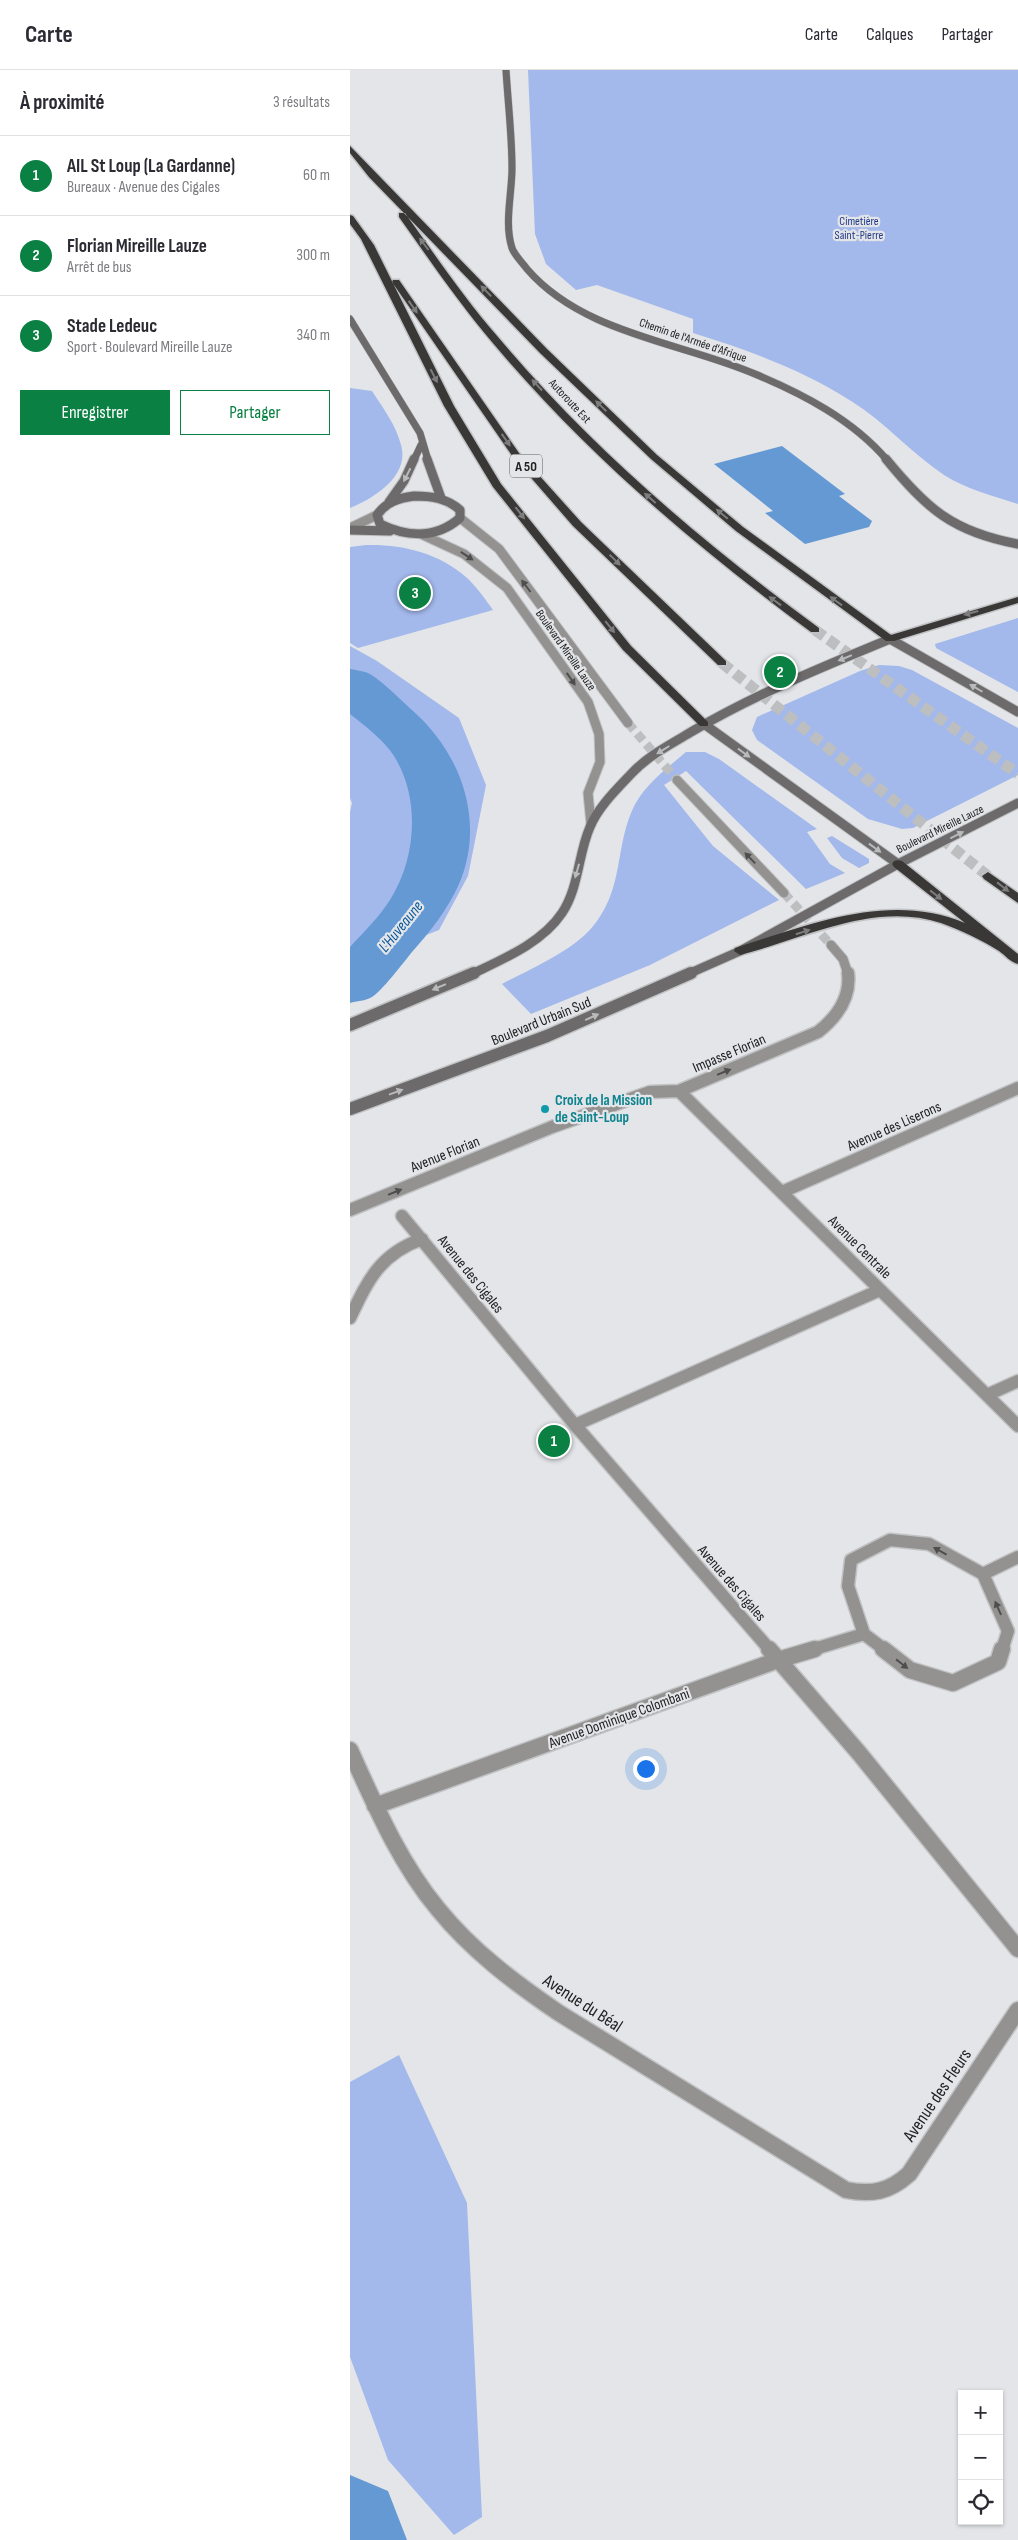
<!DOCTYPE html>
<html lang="fr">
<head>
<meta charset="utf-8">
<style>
	:root { --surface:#fff; --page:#f2f2f3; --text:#2b2b33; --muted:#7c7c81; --line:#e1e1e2; --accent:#0b8043 }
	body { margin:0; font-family:"Sofia Sans Condensed",sans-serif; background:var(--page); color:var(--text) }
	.controls { position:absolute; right:15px; bottom:15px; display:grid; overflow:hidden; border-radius:0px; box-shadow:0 1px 4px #0004 }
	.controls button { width:45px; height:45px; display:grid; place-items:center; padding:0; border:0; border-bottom:1px solid var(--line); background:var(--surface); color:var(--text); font:25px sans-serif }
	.you { position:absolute; left:295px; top:1698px; width:18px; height:18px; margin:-12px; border:4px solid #fff; border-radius:50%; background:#1a73e8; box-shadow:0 0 0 8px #1a73e833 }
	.badge { display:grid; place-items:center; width:32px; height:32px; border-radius:50%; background:var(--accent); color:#fff; font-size:16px; font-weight:700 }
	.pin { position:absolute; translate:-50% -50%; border:2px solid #fff; box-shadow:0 1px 5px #0006 }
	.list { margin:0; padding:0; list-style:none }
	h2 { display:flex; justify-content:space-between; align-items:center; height:65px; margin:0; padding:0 20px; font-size:21px }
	h2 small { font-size:16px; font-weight:400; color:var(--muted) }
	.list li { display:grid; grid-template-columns:32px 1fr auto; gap:15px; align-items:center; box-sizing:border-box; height:80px; padding:0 20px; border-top:1px solid var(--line) }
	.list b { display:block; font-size:19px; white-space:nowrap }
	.list p { margin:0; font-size:16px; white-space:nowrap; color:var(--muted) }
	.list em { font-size:16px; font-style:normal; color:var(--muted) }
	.actions { display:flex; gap:10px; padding:15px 20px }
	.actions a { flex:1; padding:11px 0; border:1px solid var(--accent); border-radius:0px; text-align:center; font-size:18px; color:var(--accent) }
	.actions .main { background:var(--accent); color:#fff }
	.icon { flex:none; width:28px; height:28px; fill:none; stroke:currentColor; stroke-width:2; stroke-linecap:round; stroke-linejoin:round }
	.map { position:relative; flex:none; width:668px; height:2470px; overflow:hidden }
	header { display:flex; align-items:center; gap:30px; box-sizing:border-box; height:70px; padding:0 25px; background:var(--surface); border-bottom:1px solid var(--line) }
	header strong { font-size:24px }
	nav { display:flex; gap:28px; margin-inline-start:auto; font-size:18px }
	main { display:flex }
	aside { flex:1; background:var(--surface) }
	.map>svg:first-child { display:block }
	.green { fill:#a3b8eb }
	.water { fill:#6599d4 }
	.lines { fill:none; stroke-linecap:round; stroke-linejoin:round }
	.river { fill:#6599d4; fill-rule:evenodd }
	.street-tunnel { stroke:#bcbec0; stroke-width:9; stroke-dasharray:9 5; stroke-linecap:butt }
	.highway-tunnel { stroke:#bcbec0; stroke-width:11; stroke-dasharray:11 5.5; stroke-linecap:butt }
	.street-far2-casing { stroke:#c0c2c4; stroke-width:11 }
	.street-far1-casing { stroke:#c0c2c4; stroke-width:15 }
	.street-casing { stroke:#c0c2c4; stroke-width:19 }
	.secondary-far2-casing { stroke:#c0c2c4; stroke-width:8 }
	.secondary-far1-casing { stroke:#c0c2c4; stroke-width:11 }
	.secondary-casing { stroke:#c0c2c4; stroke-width:15 }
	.highway-casing { stroke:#c0c2c4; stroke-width:3 }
	.street-far2 { stroke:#939291; stroke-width:9 }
	.street-far1 { stroke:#939291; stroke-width:12 }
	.street { stroke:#939291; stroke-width:16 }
	.secondary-far2 { stroke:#6c6a6a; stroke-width:7 }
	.secondary-far1 { stroke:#6c6a6a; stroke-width:9 }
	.secondary { stroke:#6c6a6a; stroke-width:12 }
	.highway { fill:#3a3737; fill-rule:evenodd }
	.oneway { fill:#7e7d7e }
	.oneway2 { fill:#b9babc }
	.oneway3 { fill:#4f4e4e }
	.culture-dot { fill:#0f9aa8; stroke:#e3e5e8; stroke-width:2 }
	.labels { text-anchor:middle; stroke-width:4.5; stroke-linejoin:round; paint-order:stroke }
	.far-park-label { font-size:12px; fill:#213886; stroke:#e3e5e8 }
	.far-street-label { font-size:12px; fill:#212122; stroke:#e3e5e8 }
	.shield { fill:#e3e5e8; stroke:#5b5c5d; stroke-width:1 }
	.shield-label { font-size:14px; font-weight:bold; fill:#212122 }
	.street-label { font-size:15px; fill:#212122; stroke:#e3e5e8 }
	.culture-label { font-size:15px; font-weight:bold; fill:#0d838f; stroke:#e3e5e8; text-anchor:start }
	.water-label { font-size:16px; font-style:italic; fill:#05579d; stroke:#e3e5e8 }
	.near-street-label { font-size:18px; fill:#212122; stroke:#e3e5e8 }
</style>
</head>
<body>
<header>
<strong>Carte</strong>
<nav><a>Carte</a><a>Calques</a><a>Partager</a></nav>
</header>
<main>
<aside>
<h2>À proximité<small>3 résultats</small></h2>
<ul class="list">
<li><span class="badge">1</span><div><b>AIL St Loup (La Gardanne)</b><p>Bureaux · Avenue des Cigales</p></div><em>60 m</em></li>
<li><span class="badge">2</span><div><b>Florian Mireille Lauze</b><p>Arrêt de bus</p></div><em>300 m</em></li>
<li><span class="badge">3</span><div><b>Stade Ledeuc</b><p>Sport · Boulevard Mireille Lauze</p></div><em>340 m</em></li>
</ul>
<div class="actions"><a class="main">Enregistrer</a><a>Partager</a></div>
</aside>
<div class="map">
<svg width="668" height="2470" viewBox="0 0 668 2470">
	<rect width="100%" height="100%" fill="#e3e5e8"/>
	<!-- green -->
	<path class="green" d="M 178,0 L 668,0 L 668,434 C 643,426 616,419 594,405 C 561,383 535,352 501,331 C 453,300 398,280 343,263 L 343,249 L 247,215 L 226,220 L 196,194 L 185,164 Z
		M 0,318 L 22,321 C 33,338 46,355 51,375 C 60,406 24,428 0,438 Z
		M 16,475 C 52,474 89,483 116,507 C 126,516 135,529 143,540 L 8,578 L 0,573 L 0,477 Z
		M 668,548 L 668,622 L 586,578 L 585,574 Z
		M 0,576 L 27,591 L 109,648 L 136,715 L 118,806 L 89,860 L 0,895 L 0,742 L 2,733 L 0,728 Z
		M 529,595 L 549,596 L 562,600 L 668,658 L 668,705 L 563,758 L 552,759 L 518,749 L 407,670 L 402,660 L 407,647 L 510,601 Z
		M 336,682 L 355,682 L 369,689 L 467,759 L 457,762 L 480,794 L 495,803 L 456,819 L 336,701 L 314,715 L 363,776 L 429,830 L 300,895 L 181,944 L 152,914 C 182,898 228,879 247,851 C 272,817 266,780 281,743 C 292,716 315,700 336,682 Z
		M 482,766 L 519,789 L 519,793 L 509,798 L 492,788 L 477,768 Z
		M 49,1985 L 117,2133 L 132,2447 L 104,2465 L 38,2390 L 0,2287 L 0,2012 Z"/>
	<!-- water -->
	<path class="water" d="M 432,376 L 495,424 L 489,426 L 522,451 L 519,457 L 455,474 L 415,443 L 423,441 L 364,394 Z"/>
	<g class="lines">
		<!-- river -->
		<path class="river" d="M 0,599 C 6,600 13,601 18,603 C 29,608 52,631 62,640 C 111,683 136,751 109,814 C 98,839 80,862 62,882 C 54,892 31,922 22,927 C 16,931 6,931 0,933 L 0,877 C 14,862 29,847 40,830 C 66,789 71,729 44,686 C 33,669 15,656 0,644 Z
			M 0,2405 L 38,2421 L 57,2470 L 0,2470 Z"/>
		<!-- street-tunnel -->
		<path class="street-tunnel" d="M 278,653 L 327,710
			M 434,823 L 481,875"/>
		<!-- highway-tunnel -->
		<path class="highway-tunnel" d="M 465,560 L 668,704
			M 372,593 L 638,806"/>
		<!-- street-far2 casing -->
		<g class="street-far2-casing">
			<path id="street-far2" d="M 110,448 L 149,479 L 278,653
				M 0,458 L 27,445
				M 73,465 L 114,484 L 157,518 L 238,632 L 249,664 L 250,692 L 238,723 L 241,754
				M 327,710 L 434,823
				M 481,875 L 493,889 L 498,904"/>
		</g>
		<!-- street-far1 casing -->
		<g class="street-far1-casing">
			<path id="street-far1" d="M 329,1021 L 668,1356
				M 432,1122 L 668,1018
				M 0,1140 L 202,1057 L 300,1022 L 329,1021 L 468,962 C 487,947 501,928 498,903
				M 52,1146 L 225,1355 L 420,1580
				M 0,1248 C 18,1210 30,1184 72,1169
				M 637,1325 L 668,1311
				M 225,1355 L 530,1220
				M 633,1504 L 668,1487
				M 461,1580 L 514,1564
				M 535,1580 L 514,1564 L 498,1516 L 501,1490 L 540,1470 L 579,1474 L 633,1504 L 658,1561 L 652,1580"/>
		</g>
		<!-- street casing -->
		<g class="street-casing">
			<path id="street" d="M 419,1579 L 509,1683 L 668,1879
				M 533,1579 L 560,1600 L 603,1613 L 648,1592 L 652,1579
				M 0,1680 C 25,1735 49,1792 88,1839 C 122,1881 165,1913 209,1943 L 496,2120 C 522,2125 539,2122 559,2104 L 668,1940
				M 25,1736 L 428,1590 L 465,1579"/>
		</g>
		<!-- secondary-far2 casing -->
		<g class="secondary-far2-casing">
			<path id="secondary-far2" d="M 156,0 C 158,33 162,66 162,98 C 162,124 154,153 162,178 C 165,186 172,192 177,199 C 233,264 331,272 405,304 C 453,324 503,350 537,390
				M 0,249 L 70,363 L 78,390
				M 64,390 L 71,375"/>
		</g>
		<!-- secondary-far1 casing -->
		<g class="secondary-far1-casing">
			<path id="secondary-far1" d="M 77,389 L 91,428
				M 536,389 C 577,439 603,462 668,474
				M 64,426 C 81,426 97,428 110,440 L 110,448 C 86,469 57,467 30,454 L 27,445 C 36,432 49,428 64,426 Z
				M 39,432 L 54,411 L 64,389
				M 0,460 L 40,461
				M 354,654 L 548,794
				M 122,904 C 153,889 192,873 212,843 C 229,818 228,784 240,757 C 248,737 268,718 282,703 C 299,685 320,675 341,662 C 404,625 472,597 540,569 L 668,642
				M 338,904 L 390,881 L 548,794 L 668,733"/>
		</g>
		<!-- secondary casing -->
		<g class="secondary-casing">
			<path id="secondary" d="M 0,955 L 124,903
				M 0,1039 L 197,966 L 341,903"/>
		</g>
		<!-- highway casing -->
		<g class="highway-casing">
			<path id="highway" d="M 0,76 L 197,279 L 307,385 L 393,457 L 541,565 L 668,527 L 668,533 L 544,571 L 536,571 L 386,461 L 301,389 L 190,283 L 19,107 L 0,83 Z
				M 49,143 L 55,143 C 85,185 114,228 148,267 C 241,378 352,472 469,558 L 469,562 L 461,562 C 345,476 235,383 142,272 C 108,232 79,189 49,147 Z
				M 0,145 L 3,146 L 24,175 L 104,336 L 151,414 L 281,576 L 358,652 L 358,656 L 350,656 L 273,580 L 143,417 L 94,336 L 11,169 L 0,154 Z
				M 43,210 L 49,210 L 169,383 L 231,452 L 376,591 L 376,595 L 368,595 L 223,456 L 163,387 L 42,212 Z
				M 548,790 L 552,791 L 668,884 L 668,894 C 660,892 656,886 649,881 C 632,870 610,860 591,853 C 523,831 454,869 390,885 L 384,881 L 385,878 C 458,855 539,821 615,853 L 544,797 L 542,794 L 544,791 Z
				M 638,802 L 668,823 L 668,833 L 634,809 L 632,806 Z"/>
		</g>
		<!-- street-far2 -->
		<use href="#street-far2" class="street-far2"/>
		<!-- street-far1 -->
		<use href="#street-far1" class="street-far1"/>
		<!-- street -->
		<use href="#street" class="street"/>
		<!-- secondary-far2 -->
		<use href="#secondary-far2" class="secondary-far2"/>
		<!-- secondary-far1 -->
		<use href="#secondary-far1" class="secondary-far1"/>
		<!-- secondary -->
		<use href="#secondary" class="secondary"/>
		<!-- highway -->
		<use href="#highway" class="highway"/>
	</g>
	<!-- one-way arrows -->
	<defs><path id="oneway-solid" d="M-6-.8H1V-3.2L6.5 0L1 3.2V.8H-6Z" transform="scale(1.25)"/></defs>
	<g class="oneway">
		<use href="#oneway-solid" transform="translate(74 174) rotate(-127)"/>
		<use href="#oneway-solid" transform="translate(136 221) rotate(-134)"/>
		<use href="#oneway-solid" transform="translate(63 237) rotate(55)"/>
		<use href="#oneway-solid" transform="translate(84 306) rotate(63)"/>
		<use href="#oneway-solid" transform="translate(187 315) rotate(-133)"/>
		<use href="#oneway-solid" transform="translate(251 336) rotate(-136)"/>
		<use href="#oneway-solid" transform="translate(156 370) rotate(55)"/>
		<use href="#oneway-solid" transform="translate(300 428) rotate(-139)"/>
		<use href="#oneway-solid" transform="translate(170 443) rotate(52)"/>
		<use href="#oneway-solid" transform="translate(372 444) rotate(-140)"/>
		<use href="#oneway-solid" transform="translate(265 490) rotate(44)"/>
		<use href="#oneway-solid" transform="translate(425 531) rotate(-144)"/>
		<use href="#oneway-solid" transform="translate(486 531) rotate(-144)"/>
		<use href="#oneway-solid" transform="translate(621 543) rotate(165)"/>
		<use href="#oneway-solid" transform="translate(260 557) rotate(51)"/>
		<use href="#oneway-solid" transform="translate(653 817) rotate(38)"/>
		<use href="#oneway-solid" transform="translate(586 825) rotate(38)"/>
		<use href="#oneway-solid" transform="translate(453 862) rotate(-17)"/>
	</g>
	<g class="oneway2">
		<use href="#oneway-solid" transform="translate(57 405) rotate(117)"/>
		<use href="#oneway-solid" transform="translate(495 588) rotate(158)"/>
		<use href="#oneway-solid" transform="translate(626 618) rotate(-150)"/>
		<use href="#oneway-solid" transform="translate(313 680) rotate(148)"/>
		<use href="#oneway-solid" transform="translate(394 683) rotate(36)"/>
		<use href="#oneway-solid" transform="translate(607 765) rotate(-27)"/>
		<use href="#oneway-solid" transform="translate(525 778) rotate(36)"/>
		<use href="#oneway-solid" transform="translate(227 801) rotate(106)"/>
		<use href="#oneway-solid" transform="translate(89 917) rotate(157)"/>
		<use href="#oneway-solid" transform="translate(242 947) rotate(-24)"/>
		<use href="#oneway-solid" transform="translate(46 1022) rotate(-20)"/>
	</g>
	<g class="oneway3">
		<use href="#oneway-solid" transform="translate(117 486) rotate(34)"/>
		<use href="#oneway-solid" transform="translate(176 516) rotate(-127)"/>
		<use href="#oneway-solid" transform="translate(221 609) rotate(55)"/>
		<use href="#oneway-solid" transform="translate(400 788) rotate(-134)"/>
		<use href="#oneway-solid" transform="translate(374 1002) rotate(-22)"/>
		<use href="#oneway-solid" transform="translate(45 1122) rotate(-22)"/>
		<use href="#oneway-solid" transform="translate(590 1481) rotate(-151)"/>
		<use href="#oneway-solid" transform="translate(648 1538) rotate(-114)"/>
		<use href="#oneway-solid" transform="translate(552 1594) rotate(38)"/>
	</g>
	<!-- markers -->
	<circle class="culture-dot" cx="195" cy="1039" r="5"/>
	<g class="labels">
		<!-- far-park labels -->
		<g class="far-park-label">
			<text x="509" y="155">Cimetière<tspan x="509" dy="14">Saint-Pierre</tspan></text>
		</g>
		<!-- far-street labels -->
		<g class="far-street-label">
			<text transform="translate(343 270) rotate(19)" y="4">Chemin de l'Armée d'Afrique</text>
			<text transform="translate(220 331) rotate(47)" y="4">Autoroute Est</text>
			<text transform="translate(216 580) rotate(55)" y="4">Boulevard Mireille Lauze</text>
			<text transform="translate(590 759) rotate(-26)" y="4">Boulevard Mireille Lauze</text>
		</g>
		<!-- shield labels -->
		<rect class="shield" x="160" y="384.5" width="32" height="23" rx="4"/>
		<g class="shield-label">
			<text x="176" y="401">A 50</text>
		</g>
		<!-- street labels -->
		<g class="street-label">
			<text transform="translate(191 951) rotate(-22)" y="5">Boulevard Urbain Sud</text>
			<text transform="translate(379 983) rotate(-23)" y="5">Impasse Florian</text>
			<text transform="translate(544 1056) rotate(-24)" y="5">Avenue des Liserons</text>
			<text transform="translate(95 1084) rotate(-22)" y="5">Avenue Florian</text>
			<text transform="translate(510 1177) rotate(45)" y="5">Avenue Centrale</text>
			<text transform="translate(121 1204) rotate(51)" y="5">Avenue des Cigales</text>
			<text transform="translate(382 1513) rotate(49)" y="5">Avenue des Cigales</text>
			<text transform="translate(269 1648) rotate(-20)" y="5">Avenue Dominique Colombani</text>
		</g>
		<!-- culture labels -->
		<g class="culture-label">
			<text x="205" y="1035">Croix de la Mission<tspan x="205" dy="17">de Saint-Loup</tspan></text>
		</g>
		<!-- water labels -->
		<g class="water-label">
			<text transform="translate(50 856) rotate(-51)" y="6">L'Huveaune</text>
		</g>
		<!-- near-street labels -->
		<g class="near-street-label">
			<text transform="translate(233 1933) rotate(33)" y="6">Avenue du Béal</text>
			<text transform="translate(587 2025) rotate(-56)" y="6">Avenue des Fleurs</text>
		</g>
	</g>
</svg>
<div class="controls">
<button>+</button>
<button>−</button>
<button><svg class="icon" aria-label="locate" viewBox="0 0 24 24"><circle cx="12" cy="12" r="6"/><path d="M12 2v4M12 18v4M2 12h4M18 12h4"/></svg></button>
</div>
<div class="you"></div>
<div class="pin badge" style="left:204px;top:1371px">1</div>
<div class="pin badge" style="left:430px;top:602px">2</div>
<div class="pin badge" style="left:65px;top:523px">3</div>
</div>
</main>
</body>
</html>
